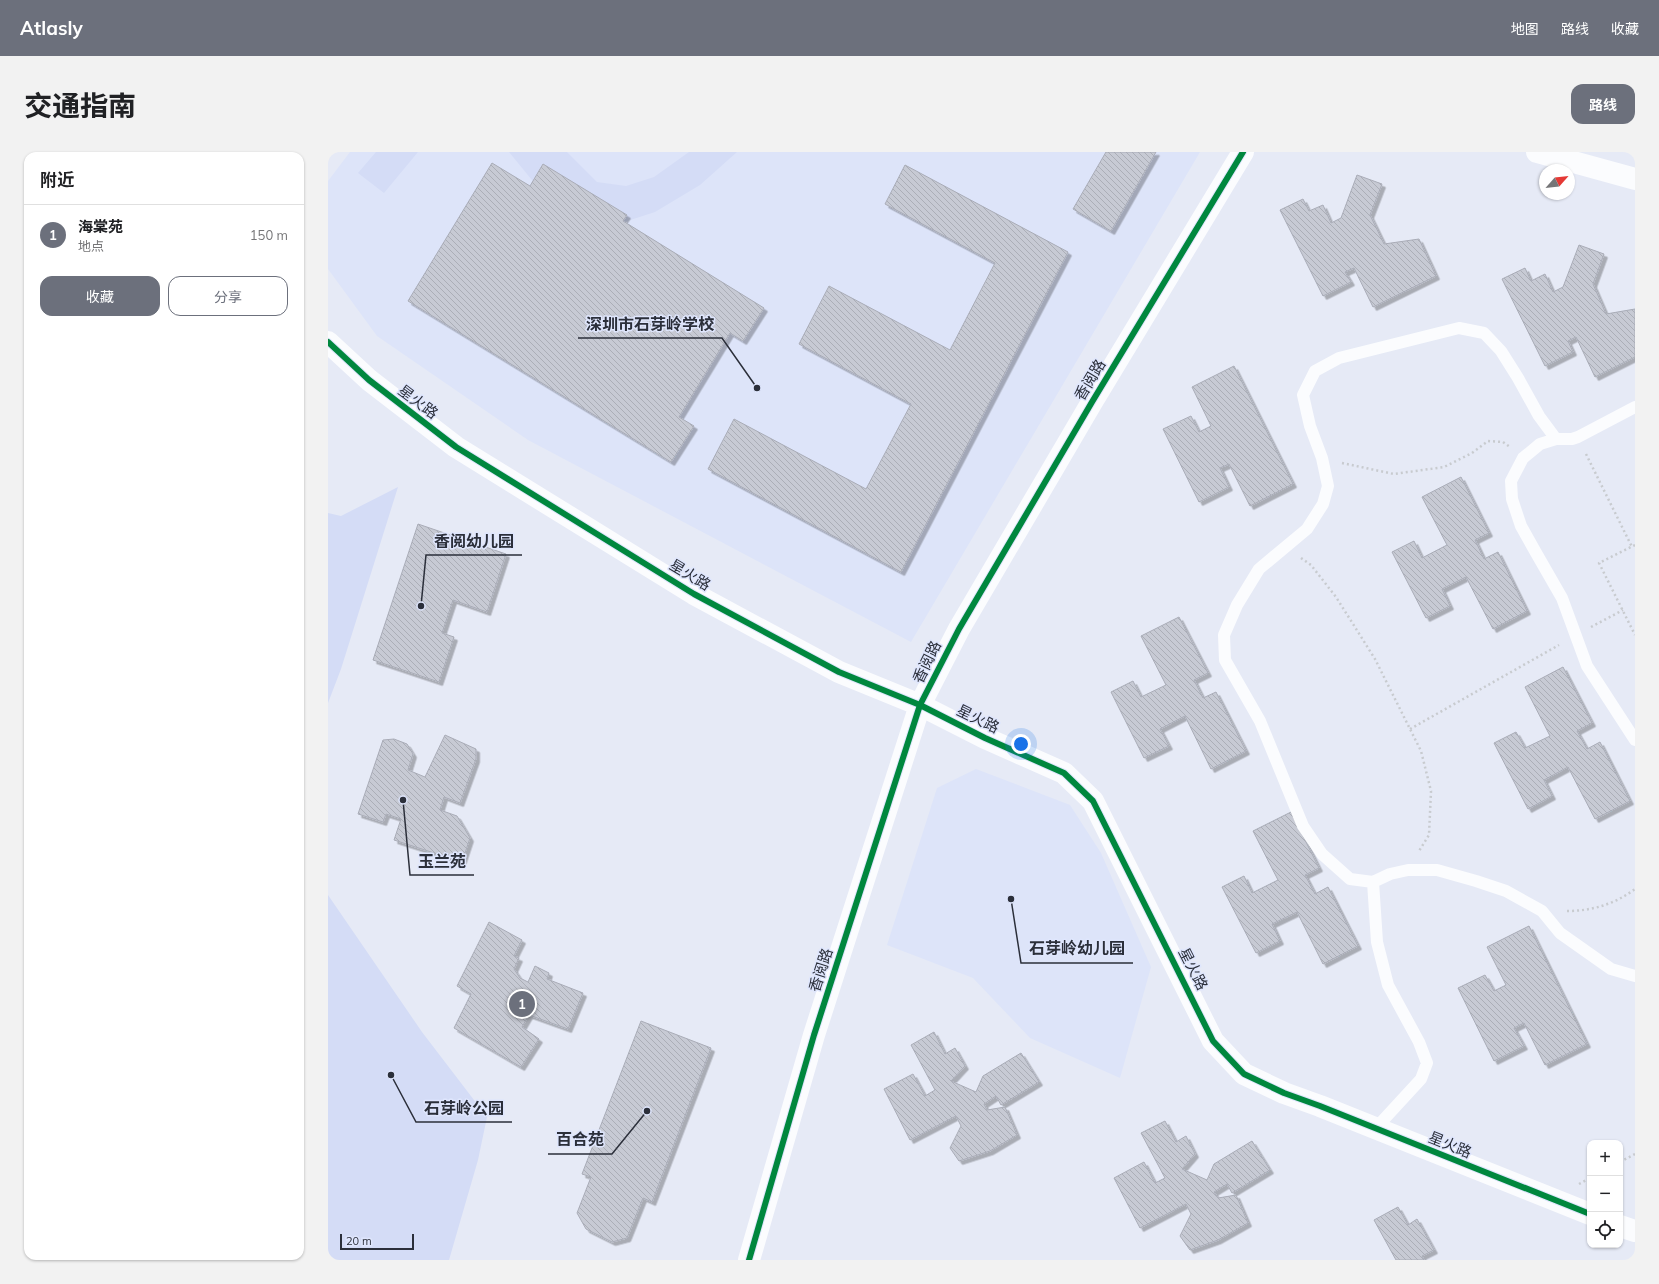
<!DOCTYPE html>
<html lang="zh">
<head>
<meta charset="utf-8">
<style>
	:root { --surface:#fff; --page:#f2f2f2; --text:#202124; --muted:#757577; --line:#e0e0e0; --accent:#6c707c }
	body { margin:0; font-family:Mulish,"Noto Sans SC",sans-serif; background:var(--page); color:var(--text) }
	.controls { position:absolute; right:12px; bottom:12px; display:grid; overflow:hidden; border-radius:8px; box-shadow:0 1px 3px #0004 }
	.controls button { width:36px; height:36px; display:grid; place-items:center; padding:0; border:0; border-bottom:1px solid var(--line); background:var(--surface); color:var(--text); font:20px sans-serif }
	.compass { position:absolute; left:1211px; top:12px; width:36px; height:36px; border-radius:50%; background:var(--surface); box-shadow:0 1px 3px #0004; rotate:63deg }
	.scale { position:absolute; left:12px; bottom:10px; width:74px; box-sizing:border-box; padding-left:4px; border:2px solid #2b2f3a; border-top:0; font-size:11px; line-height:14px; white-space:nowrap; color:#2b2f3a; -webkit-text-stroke:3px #dfe6fd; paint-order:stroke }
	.you { position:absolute; left:693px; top:592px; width:14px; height:14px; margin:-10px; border:3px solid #fff; border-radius:50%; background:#1a73e8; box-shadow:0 0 0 6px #1a73e833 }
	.badge { display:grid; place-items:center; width:26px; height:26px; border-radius:50%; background:var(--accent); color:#fff; font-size:13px; font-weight:700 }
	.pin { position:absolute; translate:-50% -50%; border:2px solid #fff; box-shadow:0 1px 4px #0006 }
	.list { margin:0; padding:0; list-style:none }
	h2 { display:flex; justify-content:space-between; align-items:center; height:52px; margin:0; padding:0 16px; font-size:17px }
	h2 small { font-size:13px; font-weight:400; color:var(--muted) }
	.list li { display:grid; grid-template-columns:26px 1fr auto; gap:12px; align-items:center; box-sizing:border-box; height:60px; padding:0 16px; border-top:1px solid var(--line) }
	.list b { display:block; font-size:15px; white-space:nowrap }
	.list p { margin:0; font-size:13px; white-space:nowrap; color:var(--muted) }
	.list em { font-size:13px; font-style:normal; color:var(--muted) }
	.actions { display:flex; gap:8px; padding:12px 16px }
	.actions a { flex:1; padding:9px 0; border:1px solid var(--accent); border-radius:12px; text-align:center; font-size:14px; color:var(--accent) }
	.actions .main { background:var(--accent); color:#fff }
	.icon { flex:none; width:22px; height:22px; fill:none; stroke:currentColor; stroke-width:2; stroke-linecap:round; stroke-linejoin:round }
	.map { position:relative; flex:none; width:1307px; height:1108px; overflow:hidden; border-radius:12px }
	header { display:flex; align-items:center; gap:24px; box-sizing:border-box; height:56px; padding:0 20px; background:var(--accent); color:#fff }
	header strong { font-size:19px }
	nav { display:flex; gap:22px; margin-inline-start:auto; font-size:14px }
	.intro { display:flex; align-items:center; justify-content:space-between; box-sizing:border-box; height:96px; padding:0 24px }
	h1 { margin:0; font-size:28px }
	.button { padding:10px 18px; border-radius:12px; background:var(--accent); color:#fff; font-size:14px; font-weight:700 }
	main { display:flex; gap:24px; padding:0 24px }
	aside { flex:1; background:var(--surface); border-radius:12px; box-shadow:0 1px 3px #0004 }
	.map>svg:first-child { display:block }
	.built { fill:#dde4f9 }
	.park { fill:#d4dcf6 }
	.building { fill:url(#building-back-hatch); stroke:#a9acb7; filter:url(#shadow) }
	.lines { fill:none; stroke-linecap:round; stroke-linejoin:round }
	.path { stroke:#c8cbcf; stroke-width:2.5; stroke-dasharray:2 3; stroke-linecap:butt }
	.service { stroke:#fbfcfe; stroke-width:12 }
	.minor { stroke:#fbfcfe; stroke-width:22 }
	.tertiary { stroke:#fbfcfe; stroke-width:22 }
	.secondary { stroke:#fbfcfe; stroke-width:22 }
	.cycleway-casing { stroke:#dfe6fd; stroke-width:8 }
	.cycleway { stroke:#00873e; stroke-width:6 }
	.labels { text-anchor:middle; stroke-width:3; stroke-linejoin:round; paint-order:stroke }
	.street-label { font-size:15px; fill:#2b2f3a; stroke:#dfe6fd }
	.leader { fill:none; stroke:#2b2f3a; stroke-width:1.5 }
	.callout-dot { fill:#2b2f3a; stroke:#dfe6fd; stroke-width:1.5 }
	.callout-label { font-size:16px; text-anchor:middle; font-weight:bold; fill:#2b2f3a; stroke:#dfe6fd; stroke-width:3; stroke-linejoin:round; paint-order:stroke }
</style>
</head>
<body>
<header>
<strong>Atlasly</strong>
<nav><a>地图</a><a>路线</a><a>收藏</a></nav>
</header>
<div class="intro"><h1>交通指南</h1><a class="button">路线</a></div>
<main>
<aside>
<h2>附近<small></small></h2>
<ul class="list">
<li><span class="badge">1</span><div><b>海棠苑</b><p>地点</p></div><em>150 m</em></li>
</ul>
<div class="actions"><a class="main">收藏</a><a>分享</a></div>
</aside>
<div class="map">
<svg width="1307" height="1108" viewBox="0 0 1307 1108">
	<defs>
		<pattern id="building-back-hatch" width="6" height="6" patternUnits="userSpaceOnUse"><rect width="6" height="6" fill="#c7cad4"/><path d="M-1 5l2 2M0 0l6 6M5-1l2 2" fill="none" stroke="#abaeb7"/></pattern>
		<filter id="shadow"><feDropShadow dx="3.5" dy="3.5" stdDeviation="0" flood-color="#0004"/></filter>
	</defs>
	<rect width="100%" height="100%" fill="#e6eaf6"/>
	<!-- built -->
	<path class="built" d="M 22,0 L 872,0 L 583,490 L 200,288 L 49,184 L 0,117 L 0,29 Z
		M 648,617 L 742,653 L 773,701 L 823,815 L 792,926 L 702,886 L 645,826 L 559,793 L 609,636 Z"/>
	<!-- park -->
	<path class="park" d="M 48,0 L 90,0 L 56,41 L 30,21 Z
		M 181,0 L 239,0 L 269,30 L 298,34 L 326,25 L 361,0 L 409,0 L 372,33 L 327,60 L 290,72 L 217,44 Z
		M 70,335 L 13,517 L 0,551 L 0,361 L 13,364 Z
		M 0,743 L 94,880 L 159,965 L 150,1008 L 121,1108 L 0,1108 Z"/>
	<!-- building -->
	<path class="building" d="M 778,0 L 828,0 L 783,79 L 745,57 Z
		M 164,11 L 202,34 L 215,12 L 299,63 L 295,69 L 436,156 L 415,189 L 402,181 L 351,265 L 366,274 L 343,310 L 80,149 Z
		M 577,13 L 740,100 L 573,420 L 380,317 L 406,267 L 538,337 L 583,252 L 471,192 L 501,134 L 622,198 L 667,111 L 557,52 Z
		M 1029,23 L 1054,32 L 1042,63 L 1056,92 L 1091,87 L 1108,124 L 1045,155 L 1026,116 L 1017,120 L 1023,130 L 995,144 L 952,58 L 975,47 L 981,59 L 995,53 L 1003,71 L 1013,66 Z
		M 1251,93 L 1276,102 L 1265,132 L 1278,162 L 1307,157 L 1307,205 L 1267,225 L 1248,185 L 1240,189 L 1245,200 L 1217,214 L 1174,127 L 1197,116 L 1203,129 L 1217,122 L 1225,140 L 1235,135 Z
		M 906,214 L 965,332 L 922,354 L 901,312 L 892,316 L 901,335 L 871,350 L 835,277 L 863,264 L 871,280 L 883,274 L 864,235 Z
		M 1133,325 L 1161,381 L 1147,388 L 1156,407 L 1170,400 L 1199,459 L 1165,477 L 1138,425 L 1114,437 L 1122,454 L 1098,466 L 1064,400 L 1086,389 L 1094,406 L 1119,393 L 1094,345 Z
		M 90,372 L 178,402 L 159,460 L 125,448 L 114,481 L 126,485 L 111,530 L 45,508 Z
		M 851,465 L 880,521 L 866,528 L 875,546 L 888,540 L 918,599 L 883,617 L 857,564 L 832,577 L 841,594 L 816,606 L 783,540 L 805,529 L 813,545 L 838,533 L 813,484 Z
		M 1235,515 L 1264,571 L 1249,579 L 1259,597 L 1272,590 L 1302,649 L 1267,667 L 1240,615 L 1216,628 L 1224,644 L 1200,657 L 1166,591 L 1188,580 L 1197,596 L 1222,584 L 1197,535 Z
		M 117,583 L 148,597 L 148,607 L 132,651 L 116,645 L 112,658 L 129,664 L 142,686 L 134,710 L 66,688 L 73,667 L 58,662 L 55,670 L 30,662 L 55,588 L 66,587 L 79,592 L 85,602 L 80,618 L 97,625 Z
		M 963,660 L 991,716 L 977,723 L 987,742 L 1000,735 L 1030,794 L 995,812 L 969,760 L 944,772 L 952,789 L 928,801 L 894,735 L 916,724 L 924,741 L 950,728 L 925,679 Z
		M 161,770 L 194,788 L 186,804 L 191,806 L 186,817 L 192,826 L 200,830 L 207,814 L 221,821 L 219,827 L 255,841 L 240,877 L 201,863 L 194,875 L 211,887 L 193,915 L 126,876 L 143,842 L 129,834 Z
		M 1201,774 L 1259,892 L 1217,913 L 1196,871 L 1186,876 L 1196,894 L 1166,909 L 1130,836 L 1157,823 L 1166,839 L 1178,833 L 1159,795 Z
		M 313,869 L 383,896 L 324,1050 L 315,1046 L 299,1086 L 284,1090 L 258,1077 L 249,1061 L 263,1025 L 254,1022 Z
		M 606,880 L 617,902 L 627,896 L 637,914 L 623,929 L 648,940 L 655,924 L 693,901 L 711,930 L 673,953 L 668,944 L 656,952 L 659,958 L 677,955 L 689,983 L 662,999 L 631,1009 L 622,996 L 633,974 L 628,964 L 582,988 L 556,937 L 585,922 L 597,944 L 607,938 L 583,893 Z
		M 837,969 L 848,990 L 858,984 L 867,1002 L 854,1017 L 879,1028 L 886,1012 L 924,989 L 942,1018 L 904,1041 L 899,1032 L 886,1040 L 890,1046 L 908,1043 L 920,1071 L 890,1088 L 862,1098 L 852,1084 L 863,1062 L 858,1052 L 812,1076 L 786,1026 L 816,1010 L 827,1031 L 837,1026 L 813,981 Z
		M 1070,1055 L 1080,1073 L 1089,1067 L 1106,1098 L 1094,1104 L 1096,1108 L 1068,1108 L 1046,1068 Z"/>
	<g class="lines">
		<!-- path -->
		<path class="path" d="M 1258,302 L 1304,395
			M 1014,311 L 1066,322 L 1116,315 L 1144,301 L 1160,289 L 1175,290 L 1182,295
			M 1307,393 L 1271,411 L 1307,483
			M 973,406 L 983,413 L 1008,445 L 1047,507 L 1093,599 L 1103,639 L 1101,683 L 1091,699
			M 1263,475 L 1295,458
			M 1082,577 L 1231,493
			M 1239,759 C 1264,759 1287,752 1307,737
			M 1292,1010 L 1307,1002
			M 1251,1032 L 1262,1026"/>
		<!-- service -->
		<path class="service" d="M 1307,255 L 1250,285 L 1244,287 L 1228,287 L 1211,264 L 1190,226 L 1173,199 L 1156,181 L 1131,176 L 1011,206 L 987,219 L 975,243 L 982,274 L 994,306 L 1000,334 L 995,352 L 979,377 L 931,417 L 909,453 L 896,483 L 897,508 L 932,569 L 975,674 L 994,702 L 1022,727 L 1045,730 L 1062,722 L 1080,718 L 1109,718 L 1148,729 L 1178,739 L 1214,759 L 1232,781 L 1283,817 L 1307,824
			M 1228,287 L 1212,292 L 1195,306 L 1183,329 L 1184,347 L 1193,374 L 1207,399 L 1234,446 L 1259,514 L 1307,588
			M 1045,730 L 1049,790 L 1060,833 L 1091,890 L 1099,911 L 1093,927 L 1047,977"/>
		<!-- minor -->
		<path class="minor" d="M 592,553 L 657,586 L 736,621 L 765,649 L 885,889 L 916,922 L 956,941 L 992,954 L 1262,1062
			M 1292,1074 L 1307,1079"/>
		<!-- tertiary -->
		<path class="tertiary" d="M 0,190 L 41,228 L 128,295 L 366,442 L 511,520 L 592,553
			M 421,1108 L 486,883 L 592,553 L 631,477 L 764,250 L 915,0"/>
		<!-- secondary -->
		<path class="secondary" d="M 1209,0 L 1307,27"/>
		<!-- cycleway casing -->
		<g class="cycleway-casing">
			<path id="cycleway" d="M 0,190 L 41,228 L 128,295 L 366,442 L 511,520 L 592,553 L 657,586 L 736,621 L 765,649 L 885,889 L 916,922 L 956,941 L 992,954 L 1262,1062
				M 421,1108 L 486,883 L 592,553 L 631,477 L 764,250 L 915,0"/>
		</g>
		<!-- cycleway -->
		<use href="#cycleway" class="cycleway"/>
	</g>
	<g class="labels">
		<!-- street labels -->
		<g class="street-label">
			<text transform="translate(762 228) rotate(-59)" y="5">香阅路</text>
			<text transform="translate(90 250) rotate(37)" y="5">星火路</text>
			<text transform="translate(362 423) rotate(31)" y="5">星火路</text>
			<text transform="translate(599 510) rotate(-64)" y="5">香阅路</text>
			<text transform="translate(650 567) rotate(26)" y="5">星火路</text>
			<text transform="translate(865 817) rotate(63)" y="5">星火路</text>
			<text transform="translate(493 818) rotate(-72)" y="5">香阅路</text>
			<text transform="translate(1122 993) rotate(22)" y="5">星火路</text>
		</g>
	</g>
	<!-- callouts -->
	<path class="leader" d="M429 236L394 186H250M93 454L98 403H194M75 648L82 723H146M683 747L693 811H805M63 923L88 970H184M319 959L284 1002H220"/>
	<g class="callout-dot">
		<circle cx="429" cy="236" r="4"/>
		<circle cx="93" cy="454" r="4"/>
		<circle cx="75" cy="648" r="4"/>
		<circle cx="683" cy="747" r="4"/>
		<circle cx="63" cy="923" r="4"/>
		<circle cx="319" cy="959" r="4"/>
	</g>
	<g class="callout-label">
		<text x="322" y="178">深圳市石芽岭学校</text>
		<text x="146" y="395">香阅幼儿园</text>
		<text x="114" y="715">玉兰苑</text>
		<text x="749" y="802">石芽岭幼儿园</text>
		<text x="136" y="962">石芽岭公园</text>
		<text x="252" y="993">百合苑</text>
	</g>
</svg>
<div class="controls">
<button>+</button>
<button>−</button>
<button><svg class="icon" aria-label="locate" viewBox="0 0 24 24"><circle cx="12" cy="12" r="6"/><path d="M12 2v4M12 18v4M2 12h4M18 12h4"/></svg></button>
</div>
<svg class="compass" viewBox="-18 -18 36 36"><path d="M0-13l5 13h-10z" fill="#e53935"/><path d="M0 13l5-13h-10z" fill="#757577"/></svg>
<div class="scale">20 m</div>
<div class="you"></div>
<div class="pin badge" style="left:194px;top:852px">1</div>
</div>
</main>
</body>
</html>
